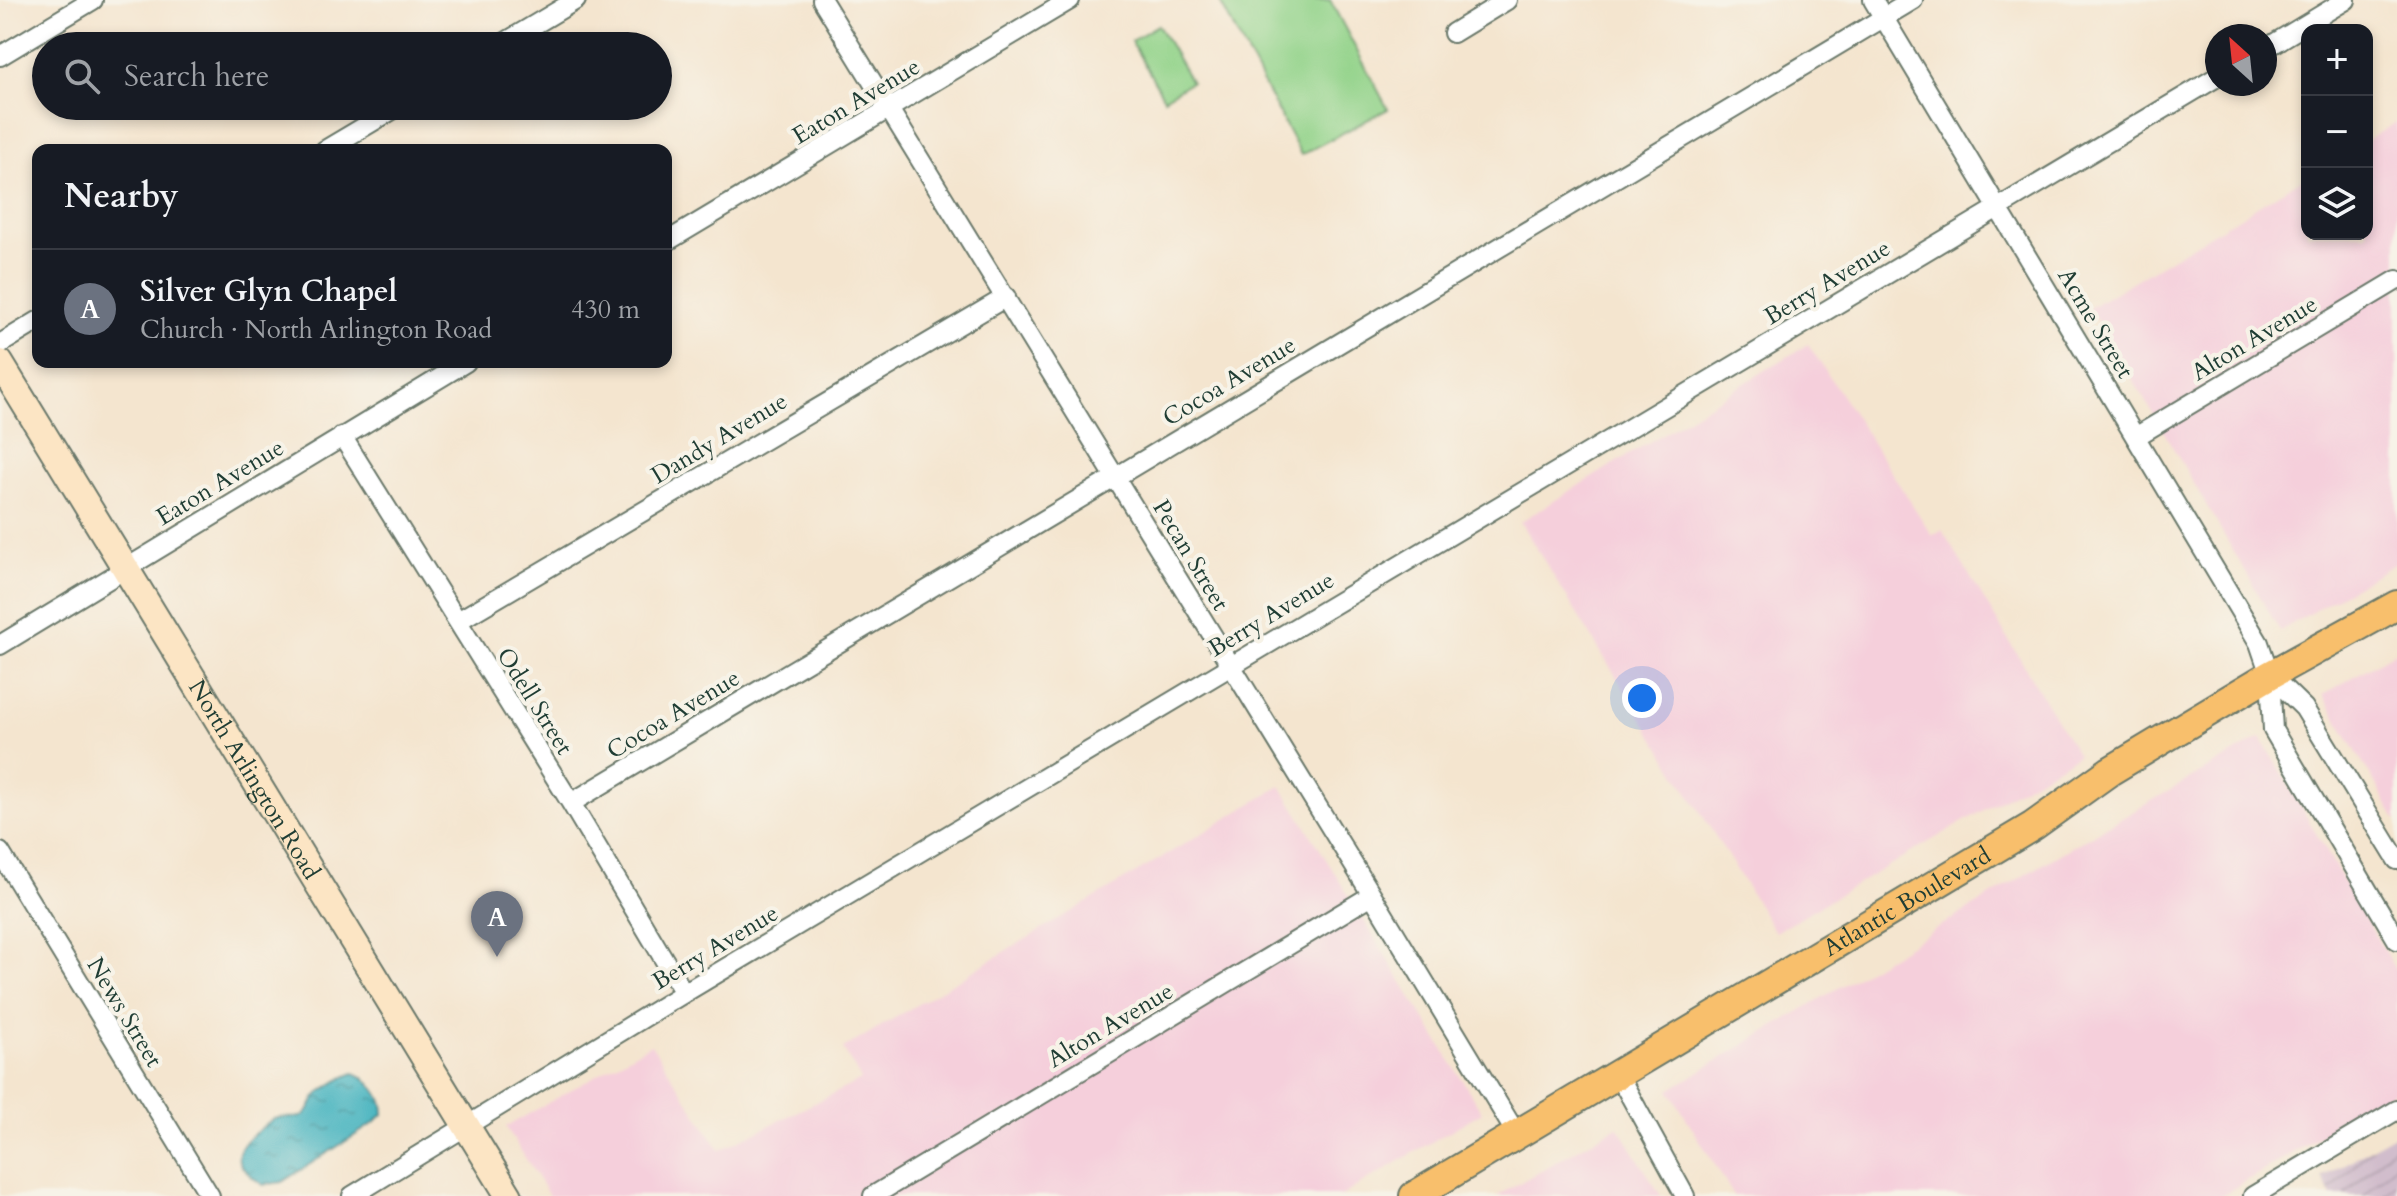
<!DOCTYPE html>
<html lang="en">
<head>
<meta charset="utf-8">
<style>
	:root { --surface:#171b24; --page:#242831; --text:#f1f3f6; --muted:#9ea1a6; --line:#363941; --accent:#1a73e8 }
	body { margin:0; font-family:Cardo,serif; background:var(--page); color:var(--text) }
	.controls { position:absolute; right:24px; top:24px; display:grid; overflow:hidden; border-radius:16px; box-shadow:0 4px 12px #0003 }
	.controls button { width:72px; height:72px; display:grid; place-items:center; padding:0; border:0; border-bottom:2px solid var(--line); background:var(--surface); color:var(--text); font:40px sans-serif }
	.compass { position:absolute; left:2205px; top:24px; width:72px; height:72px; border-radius:50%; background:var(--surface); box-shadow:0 4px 12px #0003; rotate:333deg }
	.you { position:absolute; left:1642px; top:698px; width:28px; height:28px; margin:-20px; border:6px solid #fff; border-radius:50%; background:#1a73e8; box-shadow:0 0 0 12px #1a73e833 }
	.badge { display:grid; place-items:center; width:52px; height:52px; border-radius:50%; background:var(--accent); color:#fff; font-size:26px; font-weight:700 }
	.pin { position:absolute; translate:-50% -66px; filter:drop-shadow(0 2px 4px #0008) }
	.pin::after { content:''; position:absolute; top:42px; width:28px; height:24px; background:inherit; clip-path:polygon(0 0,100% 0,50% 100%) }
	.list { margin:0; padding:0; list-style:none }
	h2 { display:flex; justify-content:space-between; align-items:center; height:104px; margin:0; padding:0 32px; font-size:34px }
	h2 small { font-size:26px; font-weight:400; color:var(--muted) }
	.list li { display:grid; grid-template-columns:52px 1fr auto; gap:24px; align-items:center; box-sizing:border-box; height:120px; padding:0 32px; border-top:2px solid var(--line) }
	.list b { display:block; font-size:30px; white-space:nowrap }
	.list p { margin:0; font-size:26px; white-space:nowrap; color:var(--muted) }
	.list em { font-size:26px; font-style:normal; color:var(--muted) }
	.icon { flex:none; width:44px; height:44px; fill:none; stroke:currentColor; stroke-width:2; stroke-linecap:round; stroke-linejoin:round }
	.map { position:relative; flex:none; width:2397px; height:1196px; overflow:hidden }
	.search { position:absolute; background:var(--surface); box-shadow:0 4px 12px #0003; left:32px; top:32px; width:640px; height:88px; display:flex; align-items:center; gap:20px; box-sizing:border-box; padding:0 28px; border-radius:44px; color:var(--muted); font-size:30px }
	.panel { position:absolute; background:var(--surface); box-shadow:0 4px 12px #0003; left:32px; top:144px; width:640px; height:224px; border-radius:16px }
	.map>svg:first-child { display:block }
	.built { fill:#f5cfdb }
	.industrial { fill:url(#industrial-furrows) }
	.green { fill:#93d38a; stroke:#59885f; stroke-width:2 }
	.water { fill:url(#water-ripples); stroke:#32787a; stroke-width:2 }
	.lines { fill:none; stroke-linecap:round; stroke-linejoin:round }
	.minor-casing { stroke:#6a786a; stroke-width:22 }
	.secondary-casing { stroke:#6a786a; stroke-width:30 }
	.primary-casing { stroke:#6a786a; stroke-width:32 }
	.minor { stroke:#fff; stroke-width:18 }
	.secondary { stroke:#fce5c4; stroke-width:26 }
	.primary { stroke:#f8bf6c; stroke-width:28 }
	.labels { text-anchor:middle; stroke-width:8; stroke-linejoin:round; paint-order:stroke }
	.street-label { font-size:24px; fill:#1f3d34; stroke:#f7f3e8 }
</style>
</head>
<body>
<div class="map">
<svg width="2397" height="1196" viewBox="0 0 2397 1196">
	<defs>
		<pattern id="industrial-furrows" width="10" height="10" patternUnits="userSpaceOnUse" patternTransform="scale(2)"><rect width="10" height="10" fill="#d1bdcc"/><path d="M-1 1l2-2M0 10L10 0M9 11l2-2" fill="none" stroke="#b3a3b0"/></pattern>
		<pattern id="water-ripples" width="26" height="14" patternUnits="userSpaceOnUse" patternTransform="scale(2)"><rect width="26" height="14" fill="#45b3bf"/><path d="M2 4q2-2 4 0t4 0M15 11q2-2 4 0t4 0" fill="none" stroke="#39939c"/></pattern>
	</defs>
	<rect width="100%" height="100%" fill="#f7f3e8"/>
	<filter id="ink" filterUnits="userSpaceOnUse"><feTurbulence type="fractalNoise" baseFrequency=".0125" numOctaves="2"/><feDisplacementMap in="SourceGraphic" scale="16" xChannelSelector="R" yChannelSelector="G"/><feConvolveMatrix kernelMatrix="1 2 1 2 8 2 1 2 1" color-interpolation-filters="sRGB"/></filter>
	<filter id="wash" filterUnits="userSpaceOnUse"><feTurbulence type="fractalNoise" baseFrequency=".006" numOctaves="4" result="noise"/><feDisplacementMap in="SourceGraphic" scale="32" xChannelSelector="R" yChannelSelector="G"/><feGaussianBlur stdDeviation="1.8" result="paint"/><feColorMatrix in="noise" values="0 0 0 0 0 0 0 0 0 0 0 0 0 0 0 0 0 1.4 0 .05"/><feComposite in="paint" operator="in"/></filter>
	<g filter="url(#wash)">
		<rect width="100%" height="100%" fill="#f4e5cf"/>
		<!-- built -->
		<path class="built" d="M 2397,122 L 2397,562 L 2280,631 L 2148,405 L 2089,308 L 2307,176 L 2307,234 L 2367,234 L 2367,140 Z
			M 1808,344 L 1932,535 L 1942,530 L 2078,755 L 1775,932 L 1520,522 Z
			M 2397,651 L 2397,821 L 2323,695 Z
			M 2261,738 L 2397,973 L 2397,1090 L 2221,1196 L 1734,1196 L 1669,1090 L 2070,848 Z
			M 1281,786 L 1482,1112 L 1341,1196 L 549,1196 L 506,1127 L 651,1044 L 720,1150 L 861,1080 L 843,1049 Z
			M 1618,1126 L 1661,1196 L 1497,1196 Z"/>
		<!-- industrial -->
		<path class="industrial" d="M 2397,1133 L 2397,1196 L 2332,1196 L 2322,1178 Z"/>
		<!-- green -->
		<path class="green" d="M 1219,0 L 1330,0 L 1388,109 L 1301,155 Z
			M 1158,25 L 1191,82 L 1164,98 L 1131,41 Z"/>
		<!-- water -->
		<path class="water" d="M 354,1073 C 369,1078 384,1096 384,1113 L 374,1123 L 282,1182 L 263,1185 C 234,1165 228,1153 259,1130 C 263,1127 269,1121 274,1119 C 284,1115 294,1121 304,1115 C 312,1109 311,1102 318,1095 C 324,1088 345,1076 354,1073 Z"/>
	</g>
	<g filter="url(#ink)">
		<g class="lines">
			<!-- minor casing -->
			<g class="minor-casing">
				<path id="minor" d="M 822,0 L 1372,895 L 1517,1135
					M 1873,0 L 2259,643 L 2270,675 L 2273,730 L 2397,940
					M 1453,33 L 1507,0
					M 499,46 L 576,0
					M 2265,49 L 2346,0
					M 0,56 L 93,0
					M 325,150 L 399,106
					M 666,242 L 1070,0
					M 0,344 L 38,321
					M 342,436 L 571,803 L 684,993
					M 2137,436 L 2397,280
					M 458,621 L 1006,297
					M 0,645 L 466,362
					M 2270,675 L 2304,708 L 2397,860
					M 571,803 L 1913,0
					M 0,852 L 210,1196
					M 1618,1074 L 1685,1196
					M 352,1196 L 684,993 L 2217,77
					M 873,1196 L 1372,895
					M 2253,1196 L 2397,1110"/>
			</g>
			<!-- secondary casing -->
			<g class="secondary-casing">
				<g id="secondary">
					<path id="s1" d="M 0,363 L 509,1196"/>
				</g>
			</g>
			<!-- primary casing -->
			<g class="primary-casing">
				<g id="primary">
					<path id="s2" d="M 1414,1196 L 2033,826 L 2110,771 L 2270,675 L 2397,605"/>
				</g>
			</g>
			<!-- minor -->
			<use href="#minor" class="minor"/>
			<!-- secondary -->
			<use href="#secondary" class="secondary"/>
			<!-- primary -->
			<use href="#primary" class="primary"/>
		</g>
	</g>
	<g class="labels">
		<!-- street labels -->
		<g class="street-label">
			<text transform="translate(856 101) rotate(-31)" y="8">Eaton Avenue</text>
			<text transform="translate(1827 282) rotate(-31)" y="8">Berry Avenue</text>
			<text transform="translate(2096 323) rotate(59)" y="8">Acme Street</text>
			<text transform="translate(2254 338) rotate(-31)" y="8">Alton Avenue</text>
			<text transform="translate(1229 381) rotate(-31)" y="8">Cocoa Avenue</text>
			<text transform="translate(719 438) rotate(-31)" y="8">Dandy Avenue</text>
			<text transform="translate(220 482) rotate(-31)" y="8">Eaton Avenue</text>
			<text transform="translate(1191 555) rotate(59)" y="8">Pecan Street</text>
			<text transform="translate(1271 614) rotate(-31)" y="8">Berry Avenue</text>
			<text transform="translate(535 701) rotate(58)" y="8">Odell Street</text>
			<text transform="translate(673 714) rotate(-31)" y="8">Cocoa Avenue</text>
			<text dy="8" stroke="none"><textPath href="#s1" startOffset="488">North Arlington Road</textPath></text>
			<text dy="8" stroke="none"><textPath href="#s2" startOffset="574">Atlantic Boulevard</textPath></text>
			<text transform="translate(715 947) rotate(-31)" y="8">Berry Avenue</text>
			<text transform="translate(125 1012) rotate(59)" y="8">News Street</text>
			<text transform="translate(1110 1025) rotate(-31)" y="8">Alton Avenue</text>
		</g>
	</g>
</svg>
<div class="controls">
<button>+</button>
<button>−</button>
<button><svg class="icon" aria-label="layers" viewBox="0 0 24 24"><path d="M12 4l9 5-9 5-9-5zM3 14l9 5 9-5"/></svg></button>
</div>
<svg class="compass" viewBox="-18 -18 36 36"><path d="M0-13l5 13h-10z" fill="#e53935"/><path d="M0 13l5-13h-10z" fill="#9ea1a6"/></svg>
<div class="you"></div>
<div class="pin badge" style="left:497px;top:957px;background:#6b7280">A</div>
<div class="search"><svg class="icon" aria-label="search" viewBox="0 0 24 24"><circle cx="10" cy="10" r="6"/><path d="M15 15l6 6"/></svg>Search here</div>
<section class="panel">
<h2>Nearby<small></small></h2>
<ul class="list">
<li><span class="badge" style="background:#6b7280">A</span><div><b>Silver Glyn Chapel</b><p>Church · North Arlington Road</p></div><em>430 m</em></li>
</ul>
</section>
</div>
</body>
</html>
